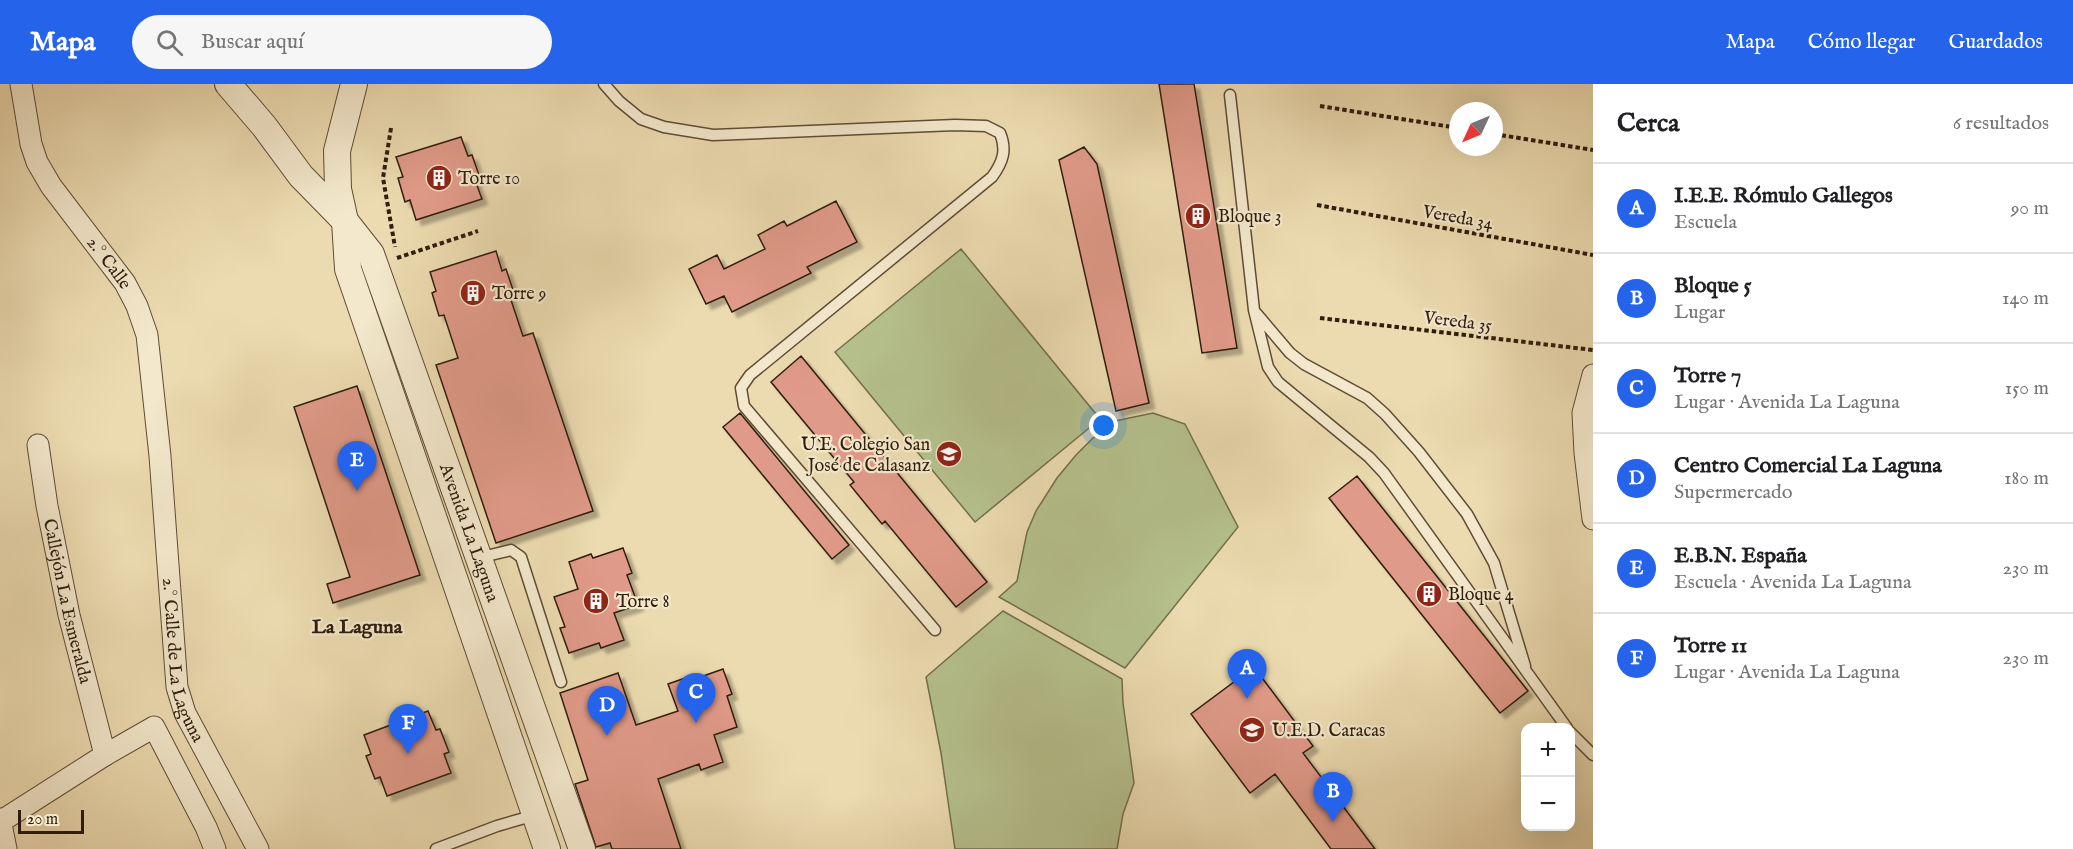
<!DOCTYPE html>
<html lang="es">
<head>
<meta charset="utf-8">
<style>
	:root { --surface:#fff; --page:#f6f6f6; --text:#202124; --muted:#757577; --line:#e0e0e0; --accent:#2563eb }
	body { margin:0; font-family:"IM FELL English",serif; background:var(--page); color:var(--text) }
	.controls { position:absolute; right:18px; bottom:18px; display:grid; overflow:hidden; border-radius:12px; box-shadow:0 6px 24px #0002 }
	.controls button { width:54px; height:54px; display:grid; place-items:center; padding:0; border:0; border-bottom:2px solid var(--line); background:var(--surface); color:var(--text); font:30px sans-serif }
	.compass { position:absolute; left:1449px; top:18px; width:54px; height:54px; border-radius:50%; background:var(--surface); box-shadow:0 6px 24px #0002; rotate:226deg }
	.scale { position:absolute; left:18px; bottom:15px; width:66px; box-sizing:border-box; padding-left:6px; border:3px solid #301d0d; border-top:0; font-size:16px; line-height:21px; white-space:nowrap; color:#301d0d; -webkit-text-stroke:4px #f3e8cc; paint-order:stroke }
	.you { position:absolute; left:1104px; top:342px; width:21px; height:21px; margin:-15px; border:4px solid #fff; border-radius:50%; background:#1a73e8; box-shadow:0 0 0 9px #1a73e833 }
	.badge { display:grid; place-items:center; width:39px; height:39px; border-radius:50%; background:var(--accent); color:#fff; font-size:20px; font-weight:700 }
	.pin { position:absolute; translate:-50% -50px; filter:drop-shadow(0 2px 3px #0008) }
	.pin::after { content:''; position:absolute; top:32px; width:21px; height:18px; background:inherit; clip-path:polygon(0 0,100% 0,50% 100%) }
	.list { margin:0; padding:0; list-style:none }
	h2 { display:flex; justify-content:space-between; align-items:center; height:78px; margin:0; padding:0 24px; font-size:26px }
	h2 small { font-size:20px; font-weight:400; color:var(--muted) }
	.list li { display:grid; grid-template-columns:39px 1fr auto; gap:18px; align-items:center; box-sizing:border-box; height:90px; padding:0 24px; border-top:2px solid var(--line) }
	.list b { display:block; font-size:22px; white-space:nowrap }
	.list p { margin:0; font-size:20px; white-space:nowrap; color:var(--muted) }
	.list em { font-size:20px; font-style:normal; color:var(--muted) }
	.icon { flex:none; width:33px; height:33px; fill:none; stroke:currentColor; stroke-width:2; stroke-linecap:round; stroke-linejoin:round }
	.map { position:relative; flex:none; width:1593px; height:765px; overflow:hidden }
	header { display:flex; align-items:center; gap:36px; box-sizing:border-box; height:84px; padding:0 30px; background:var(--accent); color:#fff }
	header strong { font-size:28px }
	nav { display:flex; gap:33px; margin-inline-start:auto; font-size:21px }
	.search { width:420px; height:54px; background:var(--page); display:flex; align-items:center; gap:15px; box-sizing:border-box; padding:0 21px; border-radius:33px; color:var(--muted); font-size:22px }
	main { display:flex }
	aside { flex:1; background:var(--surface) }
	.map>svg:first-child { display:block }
	.green { fill:#b5c18d; stroke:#726f4d; stroke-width:1.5 }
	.building { fill:#e09a89; stroke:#301d0d; stroke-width:1.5; filter:url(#shadow) }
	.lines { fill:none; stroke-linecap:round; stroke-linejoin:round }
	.service-casing { stroke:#5f4c36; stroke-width:13 }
	.minor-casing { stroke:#5f4c36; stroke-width:23 }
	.tertiary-casing { stroke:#5f4c36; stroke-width:28 }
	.path { stroke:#301d0d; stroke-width:4; stroke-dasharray:4.5 3; stroke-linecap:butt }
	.service { stroke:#f3e8cc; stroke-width:10 }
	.minor { stroke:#f3e8cc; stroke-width:21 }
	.tertiary { stroke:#f3e8cc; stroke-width:26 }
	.labels { text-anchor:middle; stroke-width:4.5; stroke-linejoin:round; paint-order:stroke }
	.poi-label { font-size:18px; fill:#301d0d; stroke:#f3e8cc; text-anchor:start }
	.street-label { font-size:18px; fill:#301d0d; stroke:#f3e8cc }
	.neighbourhood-label { font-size:20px; font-weight:bold; fill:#301d0d; stroke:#f3e8cc }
</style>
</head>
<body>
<header>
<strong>Mapa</strong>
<div class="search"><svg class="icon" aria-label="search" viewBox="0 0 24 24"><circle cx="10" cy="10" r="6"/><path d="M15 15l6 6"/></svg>Buscar aquí</div>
<nav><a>Mapa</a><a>Cómo llegar</a><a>Guardados</a></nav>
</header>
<main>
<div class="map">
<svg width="1593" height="765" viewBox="0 0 1593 765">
	<defs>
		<filter id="shadow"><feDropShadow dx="5.5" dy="5.5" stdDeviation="1.5" flood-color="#0004"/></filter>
	</defs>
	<rect width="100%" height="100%" fill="#ecdbb0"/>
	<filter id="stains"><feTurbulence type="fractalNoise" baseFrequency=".00333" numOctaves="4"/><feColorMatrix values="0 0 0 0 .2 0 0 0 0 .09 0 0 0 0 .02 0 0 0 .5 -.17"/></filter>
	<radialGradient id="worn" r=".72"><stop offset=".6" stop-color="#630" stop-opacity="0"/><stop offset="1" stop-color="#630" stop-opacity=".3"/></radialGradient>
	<!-- green -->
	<path class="green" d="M 961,165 L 1100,335 L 975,438 L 835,268 Z
		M 1153,329 L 1185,340 L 1238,443 L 1125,584 L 999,513 L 1017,497 L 1027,448 L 1036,427 L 1057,394 L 1076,371 L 1093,354 L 1115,337 Z
		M 1003,527 L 1122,595 L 1123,619 L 1134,699 L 1123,730 L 1117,765 L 955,765 L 941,669 L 926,593 Z"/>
	<!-- building -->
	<path class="building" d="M 1159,0 L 1194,0 L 1237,264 L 1202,269 Z
		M 461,53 L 468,72 L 472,71 L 480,94 L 475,96 L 482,115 L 416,136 L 410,116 L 405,118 L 398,94 L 403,93 L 396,73 Z
		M 1084,63 L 1097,80 L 1149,319 L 1116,327 L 1059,76 Z
		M 836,117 L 857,158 L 807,183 L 811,189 L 732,228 L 724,212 L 706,220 L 689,185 L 717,171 L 724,185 L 765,165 L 758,151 L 784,137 L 787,142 Z
		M 496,167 L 502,187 L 506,185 L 514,209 L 509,210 L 523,252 L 533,249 L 593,427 L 496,459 L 436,281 L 458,274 L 444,231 L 439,232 L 432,209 L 436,207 L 430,188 Z
		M 801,272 L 987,498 L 956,523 L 885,437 L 882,440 L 850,401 L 854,398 L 771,298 Z
		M 357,302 L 420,491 L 333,519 L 327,500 L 350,493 L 294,323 Z
		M 740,329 L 849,461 L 832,475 L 723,343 Z
		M 1357,392 L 1528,607 L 1500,629 L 1329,414 Z
		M 623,464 L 632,489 L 627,491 L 638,521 L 614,529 L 624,556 L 601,564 L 599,559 L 569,569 L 560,544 L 565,543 L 554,513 L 578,505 L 569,478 L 591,470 L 593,474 Z
		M 1254,583 L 1313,662 L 1303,669 L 1375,765 L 1331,765 L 1275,690 L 1250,709 L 1191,630 Z
		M 723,585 L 732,610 L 727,612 L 737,643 L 714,651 L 723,678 L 701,686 L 699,680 L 658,695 L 681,765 L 612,765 L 610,759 L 596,763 L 575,700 L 588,696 L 560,609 L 618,589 L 636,641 L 678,627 L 668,600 L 691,592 L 692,596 Z
		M 428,627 L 436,646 L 440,645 L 449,668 L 444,670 L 451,689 L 387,712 L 380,693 L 375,695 L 366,672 L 371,670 L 364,651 Z"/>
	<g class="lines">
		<!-- service casing -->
		<g class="service-casing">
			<path id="service" d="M 604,0 L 619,17 L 641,35 L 664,43 L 713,51 L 955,41 L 986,42 L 1000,49 C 1007,66 1003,78 992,93 L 750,291 L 741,304 L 744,322 L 935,546
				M 1230,11 L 1254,226 L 1268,283 L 1278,298 L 1369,373 L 1384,389 L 1567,644
				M 1256,229 L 1290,269 L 1304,280 L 1367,314 L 1385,330 L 1419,368 L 1467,430 L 1494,479 L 1525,582
				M 478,474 L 511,466 L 521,473 L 561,598
				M 1570,648 L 1593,671
				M 436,765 L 497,742 L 535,731"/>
		</g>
		<!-- minor casing -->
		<g class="minor-casing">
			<g id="minor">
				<path id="s1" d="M 21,0 L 31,60 L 37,78 L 51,102 L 125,199 L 137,222 L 147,251 L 160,372 L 177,603 L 185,629 L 258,765"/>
				<path d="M 1593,291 L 1583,329 L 1585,369 L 1593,435"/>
				<path id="s2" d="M 38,361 L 47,422 L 69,531 L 105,671"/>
				<path d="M 0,735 L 6,765"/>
				<path d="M 0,738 L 105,671 L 154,643 L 206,743 L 215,765"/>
			</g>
		</g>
		<!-- tertiary casing -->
		<g class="tertiary-casing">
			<g id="tertiary">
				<path id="s3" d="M 228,0 L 264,42 L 301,92 L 345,137 L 371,170 L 582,765"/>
				<path d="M 354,0 L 337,67 L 338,105 L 345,137 L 348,185 L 547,765"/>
			</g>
		</g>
		<!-- path -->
		<path class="path" d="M 1320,22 L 1458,44
			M 391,44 L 383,94 L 395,163
			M 1494,50 L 1593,66
			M 1317,121 L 1593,171
			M 397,174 L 478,147
			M 1320,234 L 1593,266"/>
		<!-- service -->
		<use href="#service" class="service"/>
		<!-- minor -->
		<use href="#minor" class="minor"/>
		<!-- tertiary -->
		<use href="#tertiary" class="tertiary"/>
	</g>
	<!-- icons -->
	<defs>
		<g id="building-disc" transform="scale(1.35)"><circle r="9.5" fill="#8f2418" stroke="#f3e8cc"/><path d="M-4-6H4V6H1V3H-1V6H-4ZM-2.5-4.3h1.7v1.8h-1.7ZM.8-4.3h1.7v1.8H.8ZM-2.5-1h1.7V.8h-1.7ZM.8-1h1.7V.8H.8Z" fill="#fff"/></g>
		<g id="school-disc" transform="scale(1.35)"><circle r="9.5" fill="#8f2418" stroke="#f3e8cc"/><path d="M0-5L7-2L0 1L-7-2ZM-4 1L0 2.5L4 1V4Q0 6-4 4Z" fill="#fff"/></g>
	</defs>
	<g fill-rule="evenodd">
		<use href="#building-disc" x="439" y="94"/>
		<use href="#building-disc" x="1198" y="132"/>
		<use href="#building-disc" x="473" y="209"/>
		<use href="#school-disc" x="949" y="370"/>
		<use href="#building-disc" x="1429" y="510"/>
		<use href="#building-disc" x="596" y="517"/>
		<use href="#school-disc" x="1252" y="646"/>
	</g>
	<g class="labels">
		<!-- poi labels -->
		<g class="poi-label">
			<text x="458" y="100">Torre 10</text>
			<text x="1218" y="138">Bloque 3</text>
			<text x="492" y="215">Torre 9</text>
			<text x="930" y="366" text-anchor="end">U.E. Colegio San<tspan x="930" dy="21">José de Calasanz</tspan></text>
			<text x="1448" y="516">Bloque 4</text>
			<text x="616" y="523">Torre 8</text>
			<text x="1272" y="652">U.E.D. Caracas</text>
		</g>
		<!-- street labels -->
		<g class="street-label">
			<text transform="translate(1458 133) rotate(10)" y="6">Vereda 34</text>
			<text dy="6" stroke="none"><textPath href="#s1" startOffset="204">2.° Calle</textPath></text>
			<text transform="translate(1458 237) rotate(7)" y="6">Vereda 35</text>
			<text dy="6" stroke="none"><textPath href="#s3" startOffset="518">Avenida La Laguna</textPath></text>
			<text dy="6" stroke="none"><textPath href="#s2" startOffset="159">Callejón La Esmeralda</textPath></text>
			<text dy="6" stroke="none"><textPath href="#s1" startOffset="614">2.° Calle de La Laguna</textPath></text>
		</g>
		<!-- neighbourhood labels -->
		<g class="neighbourhood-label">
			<text x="357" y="549">La Laguna</text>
		</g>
	</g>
	<rect width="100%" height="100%" filter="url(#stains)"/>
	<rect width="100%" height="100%" fill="url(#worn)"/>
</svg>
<div class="controls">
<button>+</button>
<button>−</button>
</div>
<svg class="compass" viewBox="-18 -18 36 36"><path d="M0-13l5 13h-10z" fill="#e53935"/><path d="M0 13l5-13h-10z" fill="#757577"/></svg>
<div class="scale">20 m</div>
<div class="you"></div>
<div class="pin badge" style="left:1247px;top:615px">A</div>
<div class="pin badge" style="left:1333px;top:738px">B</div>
<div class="pin badge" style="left:696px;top:639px">C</div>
<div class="pin badge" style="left:607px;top:652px">D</div>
<div class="pin badge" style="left:357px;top:407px">E</div>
<div class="pin badge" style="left:408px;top:670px">F</div>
</div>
<aside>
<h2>Cerca<small>6 resultados</small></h2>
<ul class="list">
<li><span class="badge">A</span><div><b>I.E.E. Rómulo Gallegos</b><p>Escuela</p></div><em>90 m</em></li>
<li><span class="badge">B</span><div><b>Bloque 5</b><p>Lugar</p></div><em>140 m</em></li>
<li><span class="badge">C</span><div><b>Torre 7</b><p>Lugar · Avenida La Laguna</p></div><em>150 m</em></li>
<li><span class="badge">D</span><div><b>Centro Comercial La Laguna</b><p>Supermercado</p></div><em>180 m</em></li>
<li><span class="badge">E</span><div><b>E.B.N. España</b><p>Escuela · Avenida La Laguna</p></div><em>230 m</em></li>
<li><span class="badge">F</span><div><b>Torre 11</b><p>Lugar · Avenida La Laguna</p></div><em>230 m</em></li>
</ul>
</aside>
</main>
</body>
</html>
